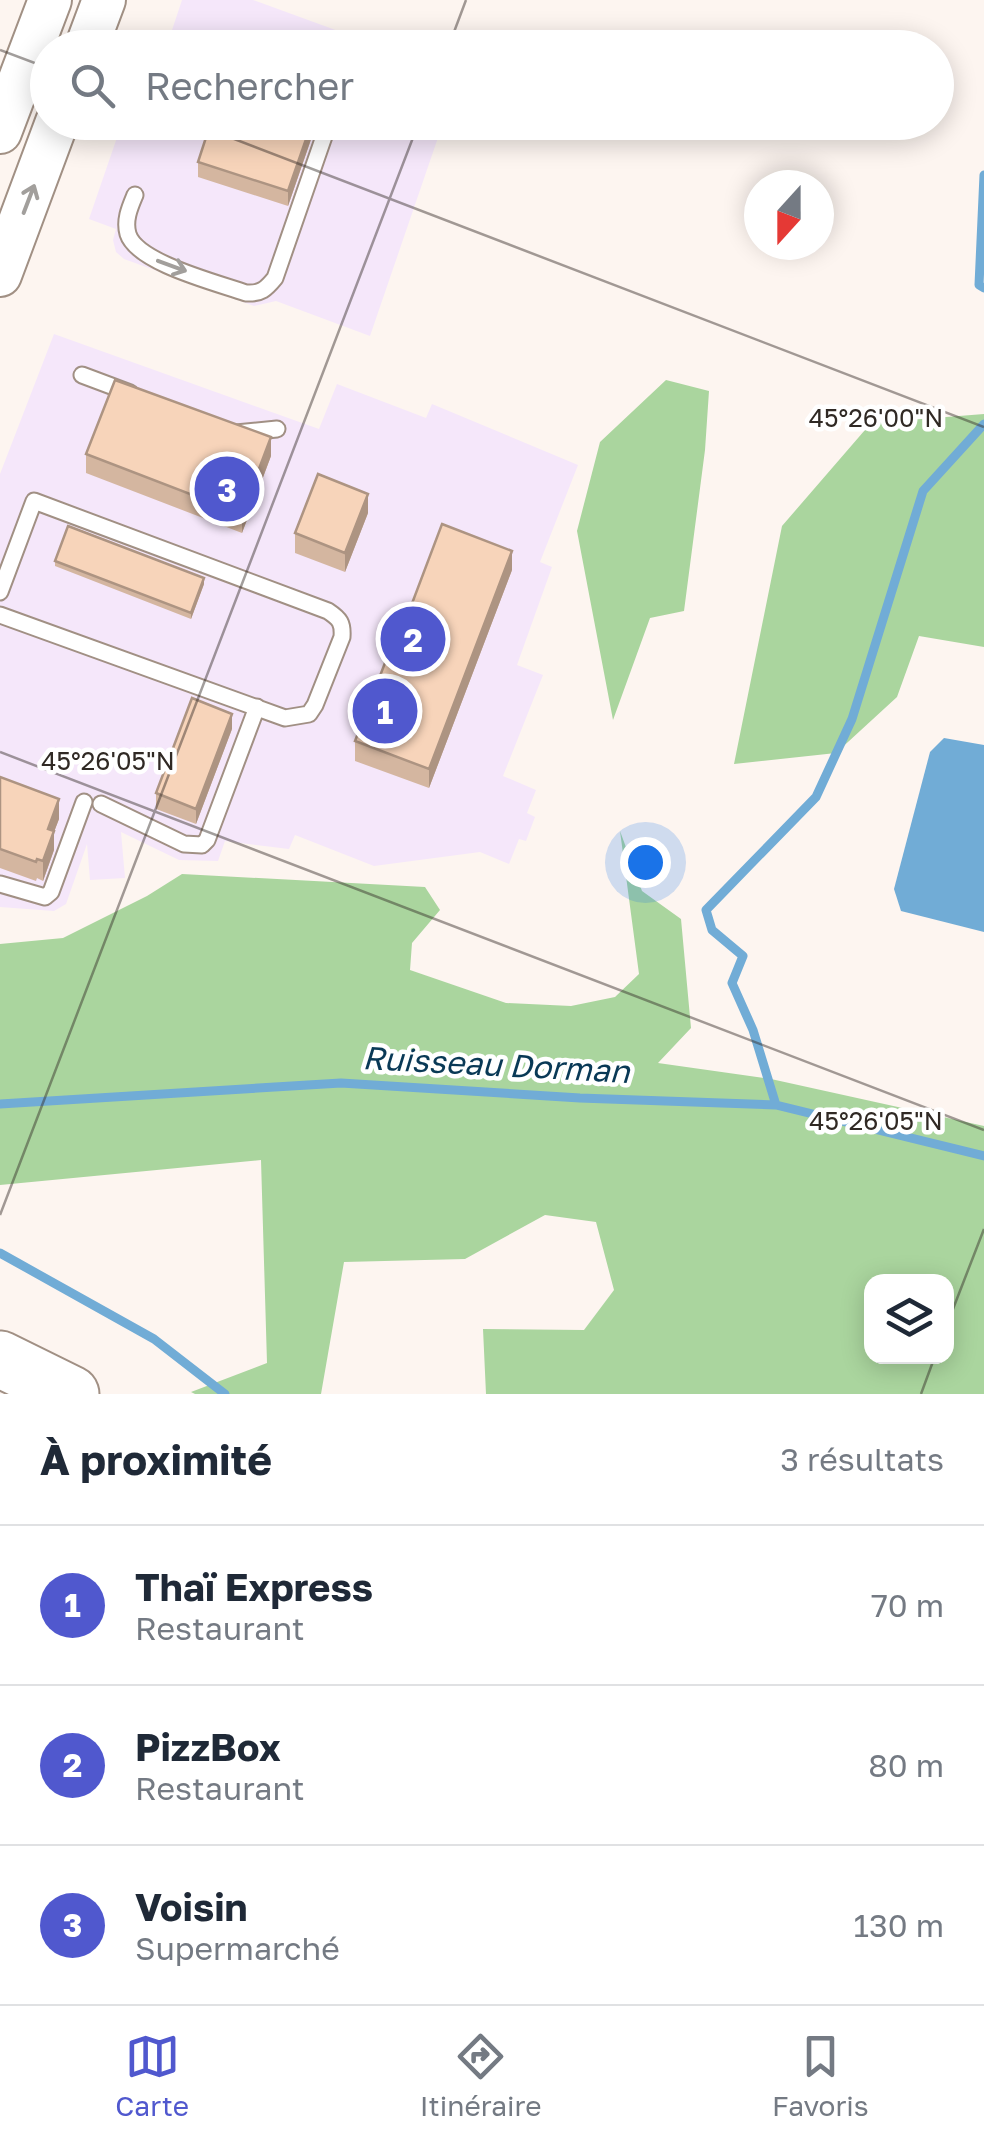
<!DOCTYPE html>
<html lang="fr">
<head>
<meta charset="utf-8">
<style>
	:root { --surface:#fff; --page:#f2f2f3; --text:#1f2937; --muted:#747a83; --line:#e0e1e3; --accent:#5058ce }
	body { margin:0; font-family:"Golos Text",sans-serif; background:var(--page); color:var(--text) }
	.controls { position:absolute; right:30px; bottom:30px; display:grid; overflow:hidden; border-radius:20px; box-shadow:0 5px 25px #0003 }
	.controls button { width:90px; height:90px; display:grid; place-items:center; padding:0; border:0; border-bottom:2px solid var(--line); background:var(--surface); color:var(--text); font:50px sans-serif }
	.compass { position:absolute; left:744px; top:170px; width:90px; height:90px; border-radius:50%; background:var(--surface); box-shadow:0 5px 25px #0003; rotate:201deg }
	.you { position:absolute; left:645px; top:862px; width:35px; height:35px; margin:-25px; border:8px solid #fff; border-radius:50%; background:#1a73e8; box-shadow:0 0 0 15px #1a73e833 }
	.badge { display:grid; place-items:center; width:65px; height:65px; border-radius:50%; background:var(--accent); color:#fff; font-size:32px; font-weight:700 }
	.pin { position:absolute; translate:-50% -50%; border:5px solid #fff; box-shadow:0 2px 10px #0006 }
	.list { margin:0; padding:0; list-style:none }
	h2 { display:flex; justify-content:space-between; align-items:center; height:130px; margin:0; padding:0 40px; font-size:42px }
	h2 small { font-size:32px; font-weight:400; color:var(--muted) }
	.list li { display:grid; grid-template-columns:65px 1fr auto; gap:30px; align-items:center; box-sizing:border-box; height:160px; padding:0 40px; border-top:2px solid var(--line) }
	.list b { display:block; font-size:38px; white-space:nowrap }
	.list p { margin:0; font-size:32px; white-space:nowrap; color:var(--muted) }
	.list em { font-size:32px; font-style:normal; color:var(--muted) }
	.icon { flex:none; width:55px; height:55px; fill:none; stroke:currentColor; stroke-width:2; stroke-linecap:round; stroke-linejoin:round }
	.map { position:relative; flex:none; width:984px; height:1394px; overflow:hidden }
	.search { position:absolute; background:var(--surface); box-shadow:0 5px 25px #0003; left:30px; right:30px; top:30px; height:110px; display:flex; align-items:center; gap:25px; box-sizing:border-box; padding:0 35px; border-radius:55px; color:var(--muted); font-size:38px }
	.sheet { height:610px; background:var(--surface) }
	nav { display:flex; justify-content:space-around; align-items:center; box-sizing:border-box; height:140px; border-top:2px solid var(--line); background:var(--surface); font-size:28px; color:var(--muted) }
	nav a { display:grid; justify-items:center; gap:5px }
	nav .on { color:var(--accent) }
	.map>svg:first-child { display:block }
	.commercial { fill:#f5e7fa }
	.forest { fill:#aad59e; fill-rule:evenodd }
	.water { fill:#71acd6 }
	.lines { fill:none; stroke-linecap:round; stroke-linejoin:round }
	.stream { stroke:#71acd6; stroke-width:9 }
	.service-casing { stroke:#a19084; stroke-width:19 }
	.secondary-casing { stroke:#a19084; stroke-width:46 }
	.motorway-casing { stroke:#a19084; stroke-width:59 }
	.service { stroke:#fff; stroke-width:15 }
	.secondary { stroke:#fff; stroke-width:42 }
	.motorway { stroke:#fff; stroke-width:55 }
	.wall { fill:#d4b6a0 }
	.shaded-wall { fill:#ad9482 }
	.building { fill:#f7d4ba; stroke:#ad9482; stroke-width:2.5 }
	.oneway { stroke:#a29f9c }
	.ticks { fill:none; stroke:#302924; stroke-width:2.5; stroke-opacity:0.45 }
	.labels { text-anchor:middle; stroke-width:9; stroke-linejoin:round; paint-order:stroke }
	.water-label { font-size:32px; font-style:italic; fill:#093956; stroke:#fff }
	.ticks-label { font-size:25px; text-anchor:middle; fill:#302924; stroke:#fff; stroke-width:9; stroke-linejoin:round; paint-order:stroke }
</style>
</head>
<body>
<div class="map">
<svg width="984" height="1394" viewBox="0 0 984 1394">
	<rect width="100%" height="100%" fill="#fdf5f0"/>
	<!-- commercial -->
	<path class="commercial" d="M 182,0 L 253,0 L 382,47 L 166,48 Z
		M 122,123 L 443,123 L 370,336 L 276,301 L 254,306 L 124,259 L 116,252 L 113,240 L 116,229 L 89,219 Z
		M 54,334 L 319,429 L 337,384 L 426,418 L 432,404 L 578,465 L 540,562 L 552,567 L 517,665 L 543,675 L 503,776 L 536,790 L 527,813 L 535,817 L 526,841 L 519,839 L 509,864 L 480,852 L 374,866 L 295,835 L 289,849 L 225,841 L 218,861 L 179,860 L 121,832 L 125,878 L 90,880 L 87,844 L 66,904 L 54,911 L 0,907 L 0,474 Z"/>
	<!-- forest -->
	<path class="forest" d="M 666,380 L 709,391 L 705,450 L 684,611 L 650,618 L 613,720 L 577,531 L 600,442 Z
		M 984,414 L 984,647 L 919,636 L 897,697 L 836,753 L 734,764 L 782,526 L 871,423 Z
		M 620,831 L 642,891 L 681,919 L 691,1028 L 658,1063 L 771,1079 L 984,1126 L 984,1394 L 486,1394 L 483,1329 L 584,1330 L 614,1290 L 596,1222 L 545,1215 L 465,1259 L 344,1262 L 321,1394 L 195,1394 L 191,1392 L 267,1363 L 261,1160 L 0,1185 L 0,944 L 63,938 L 147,896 L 182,874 L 425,887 L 440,910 L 412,943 L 410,970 L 506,1003 L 571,1006 L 615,997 L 639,974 ZM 872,1282 L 946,1282 L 946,1356 L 872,1356 Z"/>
	<!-- water -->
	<path class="water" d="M 944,738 L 984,745 L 984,932 L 901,911 L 894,889 L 930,752 Z"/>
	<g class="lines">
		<!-- stream -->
		<path class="stream" d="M 984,175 L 979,285 L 984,288
			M 0,1104 L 341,1083 L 580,1098 L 776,1105 L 984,1156
			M 776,1105 L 753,1030 L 732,983 L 743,956 L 712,930 L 706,910 L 816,797 L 852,719 L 923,491 L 984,424
			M 0,1253 L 154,1339 L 225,1394"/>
		<!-- service casing -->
		<g class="service-casing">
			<path id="service" d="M 135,195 C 130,207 124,220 128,234 C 137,263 218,283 246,293 C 261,294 266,289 275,278 L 329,122
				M 82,375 L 130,393
				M 236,433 L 277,429
				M 0,592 L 34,501 L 328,611 C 340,619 343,623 342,637 L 315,705 L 309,714 L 285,718 L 0,615
				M 101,804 L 184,844 L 202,845 L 207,840 L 257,707
				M 0,884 L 45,897 L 51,892 L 84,802"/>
		</g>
		<!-- secondary casing -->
		<g class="secondary-casing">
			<path id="secondary" d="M 86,48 L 104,0
				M 0,132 L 50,0
				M 0,275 L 57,122"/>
		</g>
		<!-- motorway casing -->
		<g class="motorway-casing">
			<path id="motorway" d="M 0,1359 L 71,1394"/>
		</g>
		<!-- service -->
		<use href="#service" class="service"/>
		<!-- secondary -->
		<use href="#secondary" class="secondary"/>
		<!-- motorway -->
		<use href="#motorway" class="motorway"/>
	</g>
	<!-- wall -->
	<path class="wall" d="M 317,122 L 288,206 L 198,177 L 198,162 Z
		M 86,454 L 271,456 L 242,533 L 86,473 Z
		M 368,513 L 345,572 L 295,553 L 295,533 Z
		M 55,561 L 204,584 L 191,619 L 55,566 Z
		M 512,570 L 429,788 L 355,761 L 355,741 L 402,630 Z
		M 232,729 L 196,824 L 156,809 L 156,793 Z
		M 0,777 L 59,819 L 54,832 L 54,850 L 43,881 L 37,878 L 36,881 L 0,868 Z"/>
	<!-- shaded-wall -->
	<path class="shaded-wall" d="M 312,122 L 317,122 L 288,206 L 288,191 Z
		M 271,437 L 271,456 L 242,533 L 242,514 Z
		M 368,494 L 368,513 L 345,572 L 345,553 Z
		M 512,551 L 512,570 L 429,788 L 429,769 Z
		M 204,578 L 204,584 L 191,619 L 191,613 Z
		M 232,714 L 232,729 L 196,824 L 196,809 Z
		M 59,799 L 59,819 L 54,832 L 54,850 L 43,881 L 43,861 L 48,829 Z"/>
	<!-- building -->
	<path class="building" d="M 211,122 L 312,122 L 288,191 L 198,162 Z
		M 115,380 L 271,437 L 242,514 L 86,454 Z
		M 318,474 L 368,494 L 345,553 L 295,533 Z
		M 442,524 L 512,551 L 429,769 L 355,741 L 398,629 L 402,630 Z
		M 68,526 L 204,578 L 191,613 L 55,561 Z
		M 192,698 L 232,714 L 196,809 L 156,793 Z
		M 0,777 L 59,799 L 48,829 L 54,831 L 43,861 L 37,859 L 36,862 L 0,849 Z"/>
	<!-- one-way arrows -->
	<defs><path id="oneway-shaft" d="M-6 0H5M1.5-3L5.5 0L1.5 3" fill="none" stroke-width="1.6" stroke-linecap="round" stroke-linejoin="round" transform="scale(2.5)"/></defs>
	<g class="oneway">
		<use href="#oneway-shaft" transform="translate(29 199) rotate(-69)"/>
		<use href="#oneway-shaft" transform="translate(172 266) rotate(20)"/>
	</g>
	<!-- ticks -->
	<path class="ticks" d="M 448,48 L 466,0M 0,50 L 48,68M 190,122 L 984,427M 0,752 L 984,1130M 0,1215 L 419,122M 946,1327 L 984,1229M 921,1394 L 935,1356"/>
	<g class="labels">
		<!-- water labels -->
		<g class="water-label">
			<text transform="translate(496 1065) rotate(3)" y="11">Ruisseau Dorman</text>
		</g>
	</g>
	<g class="ticks-label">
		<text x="876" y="427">45°26'00"N</text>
		<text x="108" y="770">45°26'05"N</text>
		<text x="876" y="1130">45°26'05"N</text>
	</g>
</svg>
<div class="controls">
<button><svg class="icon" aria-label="layers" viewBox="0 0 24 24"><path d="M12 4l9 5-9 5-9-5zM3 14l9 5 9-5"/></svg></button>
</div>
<svg class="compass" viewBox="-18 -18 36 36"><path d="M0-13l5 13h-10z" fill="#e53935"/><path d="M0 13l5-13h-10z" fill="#747a83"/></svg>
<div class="you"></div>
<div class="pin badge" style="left:385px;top:711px">1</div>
<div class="pin badge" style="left:413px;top:639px">2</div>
<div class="pin badge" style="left:227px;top:489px">3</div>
<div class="search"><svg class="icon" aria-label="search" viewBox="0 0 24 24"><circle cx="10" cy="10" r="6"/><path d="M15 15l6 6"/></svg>Rechercher</div>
</div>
<section class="sheet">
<h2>À proximité<small>3 résultats</small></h2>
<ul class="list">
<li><span class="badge">1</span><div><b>Thaï Express</b><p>Restaurant</p></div><em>70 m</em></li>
<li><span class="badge">2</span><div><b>PizzBox</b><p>Restaurant</p></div><em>80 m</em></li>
<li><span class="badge">3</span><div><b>Voisin</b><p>Supermarché</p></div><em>130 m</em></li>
</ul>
</section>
<nav>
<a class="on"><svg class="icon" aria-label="map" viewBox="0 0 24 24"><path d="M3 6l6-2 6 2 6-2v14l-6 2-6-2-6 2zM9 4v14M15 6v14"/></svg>Carte</a>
<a><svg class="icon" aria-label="directions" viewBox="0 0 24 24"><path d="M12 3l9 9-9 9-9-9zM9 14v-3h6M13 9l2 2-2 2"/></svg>Itinéraire</a>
<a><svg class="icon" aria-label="saved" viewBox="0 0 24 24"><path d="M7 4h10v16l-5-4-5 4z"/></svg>Favoris</a>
</nav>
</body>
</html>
